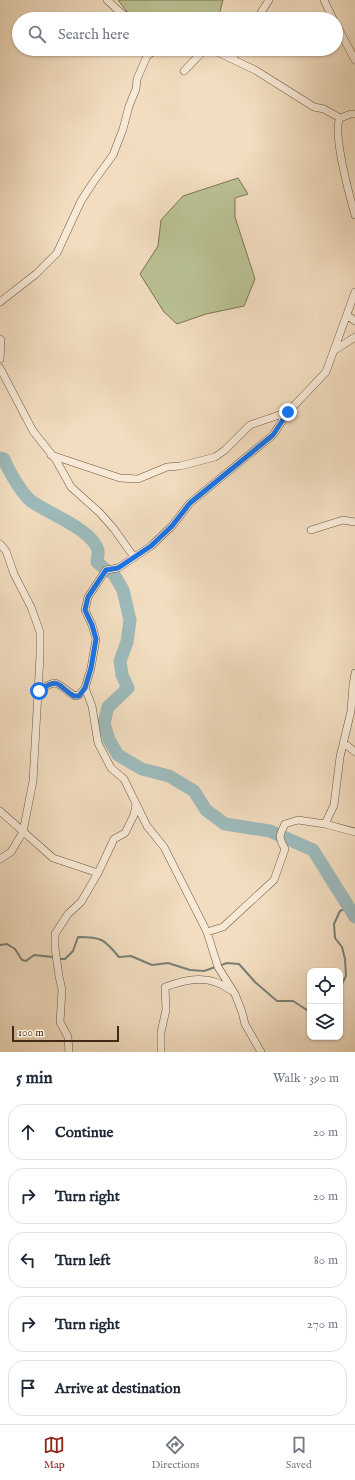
<!DOCTYPE html>
<html lang="en">
<head>
<meta charset="utf-8">
<style>
	:root { --surface:#fff; --page:#f6f6f7; --text:#1f2937; --muted:#747a83; --line:#e0e1e3; --accent:#8f2418 }
	body { margin:0; font-family:"IM FELL English",serif; background:var(--page); color:var(--text) }
	.controls { position:absolute; right:12px; bottom:12px; display:grid; overflow:hidden; border-radius:8px; box-shadow:0 1px 3px #0004 }
	.controls button { width:36px; height:36px; display:grid; place-items:center; padding:0; border:0; border-bottom:1px solid var(--line); background:var(--surface); color:var(--text); font:20px sans-serif }
	.scale { position:absolute; left:12px; bottom:10px; width:107px; box-sizing:border-box; padding-left:4px; border:2px solid #422914; border-top:0; font-size:11px; line-height:14px; white-space:nowrap; color:#422914; -webkit-text-stroke:3px #f7e9d6; paint-order:stroke }
	.stop { position:absolute; width:12px; height:12px; margin:-9px; border:3px solid #1a73e8; border-radius:50%; background:#fff }
	.stop.end { background:#1a73e8; border-color:#fff; box-shadow:0 1px 4px #0008 }
	.list { margin:0; padding:0; list-style:none }
	h2 { display:flex; justify-content:space-between; align-items:center; height:52px; margin:0; padding:0 16px; font-size:17px }
	h2 small { font-size:13px; font-weight:400; color:var(--muted) }
	.list li { display:grid; grid-template-columns:26px 1fr auto; gap:12px; align-items:center; box-sizing:border-box; height:56px; margin:0 8px 8px; padding:0 8px; border:1px solid var(--line); border-radius:16px }
	.list b { display:block; font-size:15px; white-space:nowrap }
	.list em { font-size:13px; font-style:normal; color:var(--muted) }
	.icon { flex:none; width:22px; height:22px; fill:none; stroke:currentColor; stroke-width:2; stroke-linecap:round; stroke-linejoin:round }
	.map { position:relative; flex:none; width:355px; height:1052px; overflow:hidden }
	.search { position:absolute; background:var(--surface); box-shadow:0 1px 3px #0004; left:12px; right:12px; top:12px; height:44px; display:flex; align-items:center; gap:10px; box-sizing:border-box; padding:0 14px; border-radius:22px; color:var(--muted); font-size:15px }
	.sheet { height:372px; background:var(--surface) }
	nav { display:flex; justify-content:space-around; align-items:center; box-sizing:border-box; height:56px; border-top:1px solid var(--line); background:var(--surface); font-size:11px; color:var(--muted) }
	nav a { display:grid; justify-items:center; gap:2px }
	nav .on { color:var(--accent) }
	.map>svg:first-child { display:block }
	.green { fill:#bac193; stroke:#7e7554 }
	.lines { fill:none; stroke-linecap:round; stroke-linejoin:round }
	.stream { stroke:#798078; stroke-width:2 }
	.river { stroke:#9dbabb; stroke-width:13 }
	.minor-casing { stroke:#6e563f; stroke-width:8 }
	.minor { stroke:#f7e9d6; stroke-width:7 }
	.route { stroke:#1a73e8; stroke-width:5 }
</style>
</head>
<body>
<div class="map">
<svg width="355" height="1052" viewBox="0 0 355 1052">
	<rect width="100%" height="100%" fill="#f2ddc0"/>
	<filter id="stains"><feTurbulence type="fractalNoise" baseFrequency=".005" numOctaves="4"/><feColorMatrix values="0 0 0 0 .2 0 0 0 0 .09 0 0 0 0 .02 0 0 0 .5 -.17"/></filter>
	<radialGradient id="worn" r=".72"><stop offset=".6" stop-color="#630" stop-opacity="0"/><stop offset="1" stop-color="#630" stop-opacity=".3"/></radialGradient>
	<!-- green -->
	<path class="green" d="M 118,0 L 223,0 L 218,19 L 144,19 L 127,12 Z
		M 238,178 L 248,194 L 235,198 L 235,217 L 255,279 L 244,306 L 206,314 L 177,324 L 164,312 L 140,274 L 158,246 L 161,220 L 183,196 Z"/>
	<g class="lines">
		<!-- stream -->
		<path class="stream" d="M 0,945 L 7,944 L 15,949 L 22,960 L 26,961 L 34,955 L 53,957
			M 59,959 L 65,959 L 73,951 L 78,937 C 102,937 104,939 119,957 L 131,956 L 152,965 L 168,963 L 190,970 L 204,971 L 227,963 L 239,964 L 255,982 L 277,1001 L 293,1001 L 307,1010 L 310,1009
			M 340,988 L 346,976 L 345,959 L 342,947 L 335,938 L 334,924 L 340,911 L 349,907"/>
		<!-- river -->
		<path class="river" d="M 0,458 L 4,459 C 8,470 22,494 31,501 C 47,513 92,529 98,550 C 99,553 97,558 97,562 L 106,570 L 113,573 L 123,590 L 130,620 L 127,642 L 120,661 L 122,675 L 128,688 L 108,707 L 104,723 L 109,740 L 118,755 L 142,769 L 169,776 L 194,791 L 206,810 L 225,824 L 270,831 L 313,850 L 355,917"/>
		<!-- minor casing -->
		<g class="minor-casing">
			<path id="minor" d="M 107,0 L 121,13 L 132,19
				M 324,0 L 333,19
				M 257,19 L 269,0
				M 336,24 L 355,60
				M 211,49 L 255,70 L 314,107 L 324,109 L 340,118
				M 232,59 L 238,49
				M 184,71 L 205,49
				M 355,114 L 351,114 L 340,118 C 332,132 350,198 355,215
				M 0,302 L 36,274 L 57,253 L 81,201 L 94,181 L 113,155 L 123,129 L 129,106 L 136,89 L 137,79 L 147,56 L 156,49
				M 347,315 L 355,321
				M 0,339 L 1,340 L 0,359
				M 335,350 L 355,337
				M 0,368 L 33,431 L 56,460 L 71,487 L 100,513 L 114,529 L 134,557
				M 51,455 L 120,478 L 138,479 L 167,467 L 180,466 L 215,457 L 225,450 L 250,425 L 288,412 L 326,372 L 355,292
				M 311,530 L 343,520 L 355,522
				M 0,544 L 6,551 L 14,574 L 31,607 L 40,632 L 40,656 L 33,781 L 23,832 L 11,852 L 0,859
				M 39,691 C 60,676 57,686 75,696 L 79,695 L 85,688
				M 344,743 L 355,752
				M 0,811 L 53,858 L 98,873 L 114,839 L 125,833 L 134,815 L 136,804
				M 325,824 L 355,832
				M 207,932 L 223,927 L 274,880 L 285,849 C 278,837 279,836 285,824 L 298,820 L 325,824 L 334,805 L 340,757 L 351,711 L 353,685 L 355,673
				M 69,1052 L 68,1037 L 60,1022 L 62,990 L 59,976 L 55,948 L 55,934 L 68,914 L 81,902 L 98,873
				M 161,1052 L 161,1032 L 166,1010 L 165,987 C 187,979 210,974 230,990
				M 261,1052 L 245,1024 L 242,1012 L 235,994 L 218,967 L 207,932 L 164,847 L 147,826 L 124,779 L 111,768 L 98,743 L 92,706 L 85,688 L 91,668 L 96,639 L 92,625 L 85,610 L 88,597 L 106,570 L 118,568 L 151,546 L 172,526 L 190,503 L 273,435 L 288,412"/>
		</g>
		<!-- minor -->
		<use href="#minor" class="minor"/>
	</g>
	<g class="lines">
		<!-- route -->
		<path class="route" d="M 39,691 C 60,676 57,686 74,696 L 79,696 L 85,688 L 91,668 L 96,639 L 92,625 L 85,610 L 88,597 L 106,570 L 118,568 L 151,546 L 172,526 L 190,503 L 273,435 L 288,412"/>
	</g>
	<rect width="100%" height="100%" filter="url(#stains)"/>
	<rect width="100%" height="100%" fill="url(#worn)"/>
</svg>
<div class="controls">
<button><svg class="icon" aria-label="locate" viewBox="0 0 24 24"><circle cx="12" cy="12" r="6"/><path d="M12 2v4M12 18v4M2 12h4M18 12h4"/></svg></button>
<button><svg class="icon" aria-label="layers" viewBox="0 0 24 24"><path d="M12 4l9 5-9 5-9-5zM3 14l9 5 9-5"/></svg></button>
</div>
<div class="scale">100 m</div>
<div class="stop" style="left:39px;top:691px"></div>
<div class="stop end" style="left:288px;top:412px"></div>
<div class="search"><svg class="icon" aria-label="search" viewBox="0 0 24 24"><circle cx="10" cy="10" r="6"/><path d="M15 15l6 6"/></svg>Search here</div>
</div>
<section class="sheet">
<h2>5 min<small>Walk · 390 m</small></h2>
<ul class="list">
<li><svg class="icon" aria-label="ahead" viewBox="0 0 24 24"><path d="M12 20V5M6 11l6-6 6 6"/></svg><div><b>Continue</b></div><em>20 m</em></li>
<li><svg class="icon" aria-label="right" viewBox="0 0 24 24"><path d="M7 20v-9h11M14 6l5 5-5 5"/></svg><div><b>Turn right</b></div><em>20 m</em></li>
<li><svg class="icon" aria-label="left" viewBox="0 0 24 24"><path d="M17 20v-9H6M10 6l-5 5 5 5"/></svg><div><b>Turn left</b></div><em>80 m</em></li>
<li><svg class="icon" aria-label="right" viewBox="0 0 24 24"><path d="M7 20v-9h11M14 6l5 5-5 5"/></svg><div><b>Turn right</b></div><em>270 m</em></li>
<li><svg class="icon" aria-label="arrive" viewBox="0 0 24 24"><path d="M6 21V4h12l-3 4 3 4H6"/></svg><div><b>Arrive at destination</b></div></li>
</ul>
</section>
<nav>
<a class="on"><svg class="icon" aria-label="map" viewBox="0 0 24 24"><path d="M3 6l6-2 6 2 6-2v14l-6 2-6-2-6 2zM9 4v14M15 6v14"/></svg>Map</a>
<a><svg class="icon" aria-label="directions" viewBox="0 0 24 24"><path d="M12 3l9 9-9 9-9-9zM9 14v-3h6M13 9l2 2-2 2"/></svg>Directions</a>
<a><svg class="icon" aria-label="saved" viewBox="0 0 24 24"><path d="M7 4h10v16l-5-4-5 4z"/></svg>Saved</a>
</nav>
</body>
</html>
